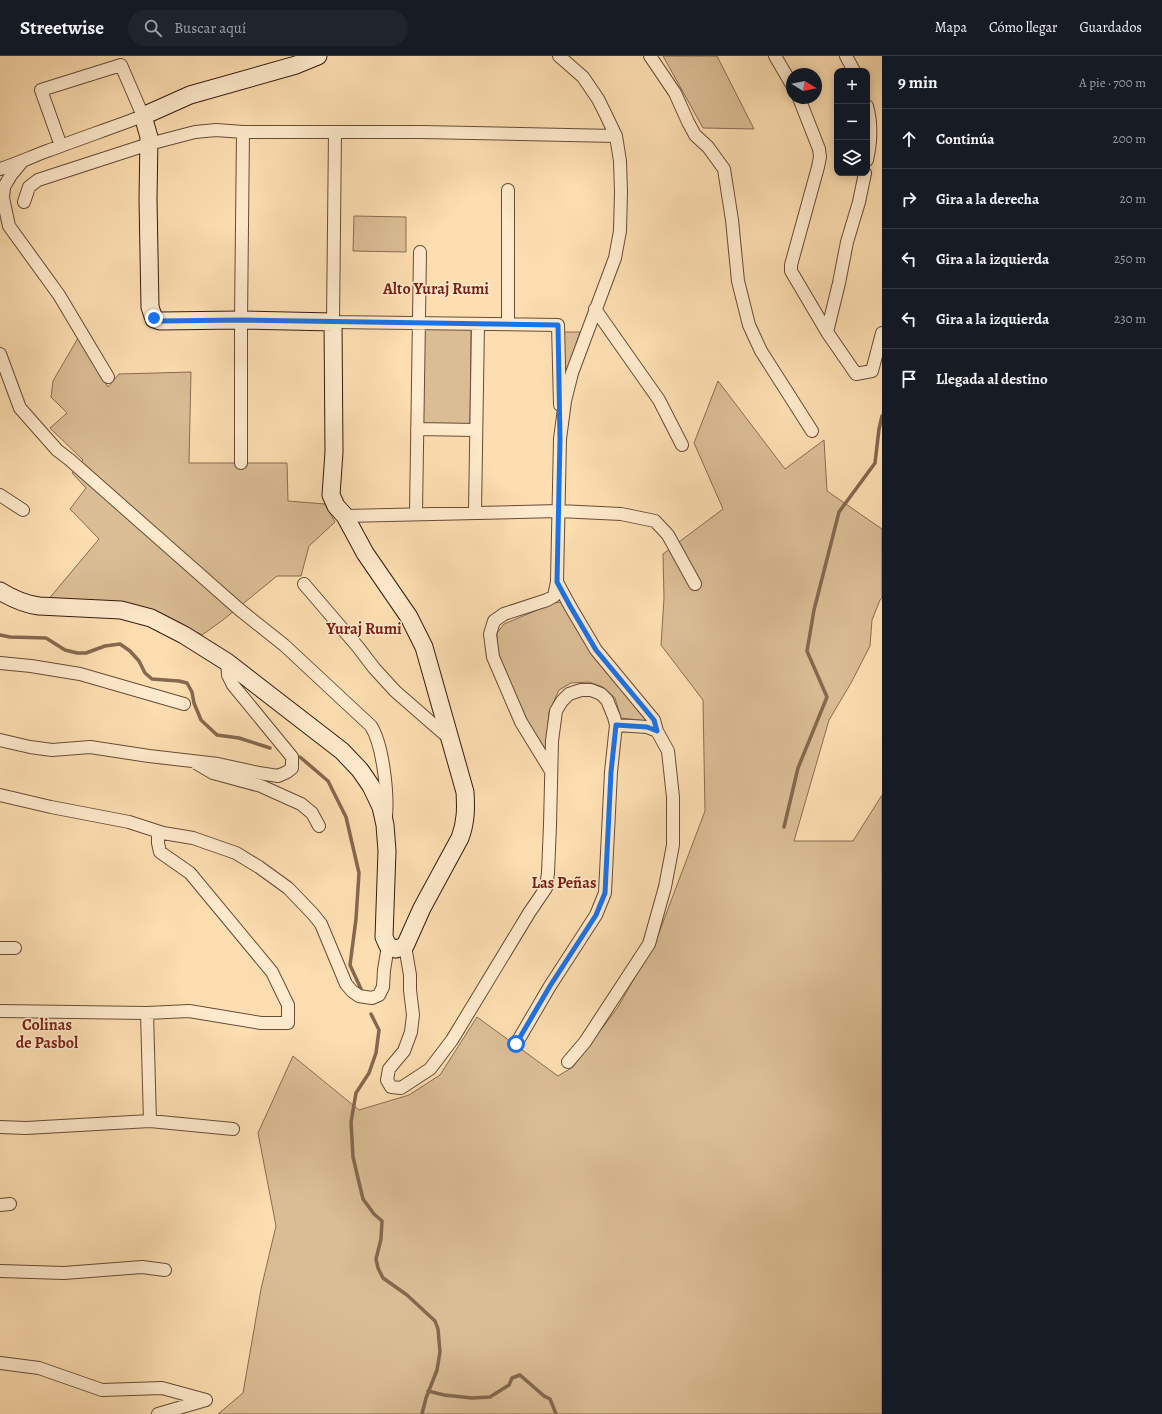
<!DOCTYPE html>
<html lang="es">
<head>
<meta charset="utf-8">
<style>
	:root { --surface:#171b24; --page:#20242c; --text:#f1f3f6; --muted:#9ea1a6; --line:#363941 }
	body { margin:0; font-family:Alegreya,serif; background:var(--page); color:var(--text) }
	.controls { position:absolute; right:12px; top:12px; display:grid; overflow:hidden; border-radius:8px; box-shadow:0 2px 10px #0003 }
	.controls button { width:36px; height:36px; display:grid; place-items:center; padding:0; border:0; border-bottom:1px solid var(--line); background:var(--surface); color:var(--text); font:20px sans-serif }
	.compass { position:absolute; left:786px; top:12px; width:36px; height:36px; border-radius:50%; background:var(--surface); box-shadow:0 2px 10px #0003; rotate:100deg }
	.stop { position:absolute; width:12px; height:12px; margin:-9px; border:3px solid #1a73e8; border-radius:50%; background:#fff }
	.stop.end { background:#1a73e8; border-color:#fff; box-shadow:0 1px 4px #0008 }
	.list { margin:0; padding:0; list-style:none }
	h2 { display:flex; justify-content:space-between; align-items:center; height:52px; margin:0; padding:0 16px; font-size:17px }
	h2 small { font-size:13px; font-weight:400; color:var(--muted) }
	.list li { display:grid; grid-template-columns:26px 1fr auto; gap:12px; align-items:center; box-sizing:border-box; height:60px; padding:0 16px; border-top:1px solid var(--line) }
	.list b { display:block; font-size:15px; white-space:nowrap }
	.list em { font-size:13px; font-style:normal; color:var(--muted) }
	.icon { flex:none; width:22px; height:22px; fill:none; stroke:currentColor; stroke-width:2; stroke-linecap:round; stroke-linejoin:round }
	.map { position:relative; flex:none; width:882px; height:1358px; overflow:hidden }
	header { display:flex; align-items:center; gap:24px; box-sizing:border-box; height:56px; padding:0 20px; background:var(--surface); border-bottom:1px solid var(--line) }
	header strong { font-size:19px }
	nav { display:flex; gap:22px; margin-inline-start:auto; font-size:14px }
	.search { width:280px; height:36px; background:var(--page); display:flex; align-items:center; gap:10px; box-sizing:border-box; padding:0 14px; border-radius:22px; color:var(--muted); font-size:15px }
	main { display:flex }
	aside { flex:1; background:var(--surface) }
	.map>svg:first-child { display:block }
	.green { fill:#dbbd95; stroke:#886c52 }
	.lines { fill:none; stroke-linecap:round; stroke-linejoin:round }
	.stream { stroke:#84684f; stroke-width:3.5 }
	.street-casing { stroke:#674c37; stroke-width:14 }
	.secondary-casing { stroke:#351b0e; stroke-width:19 }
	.street { stroke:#feeacc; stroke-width:12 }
	.secondary { stroke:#feeacc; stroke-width:17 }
	.route { stroke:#1a73e8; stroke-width:5 }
	.labels { text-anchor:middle; stroke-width:3; stroke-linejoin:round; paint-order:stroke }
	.neighbourhood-label { font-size:16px; font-weight:bold; fill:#7a1f14; stroke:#feeacc }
</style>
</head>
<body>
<header>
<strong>Streetwise</strong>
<div class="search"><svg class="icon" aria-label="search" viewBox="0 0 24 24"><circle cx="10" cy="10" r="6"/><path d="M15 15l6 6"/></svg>Buscar aquí</div>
<nav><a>Mapa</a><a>Cómo llegar</a><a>Guardados</a></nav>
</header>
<main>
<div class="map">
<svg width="882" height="1358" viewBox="0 0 882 1358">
	<rect width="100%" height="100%" fill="#fddeb1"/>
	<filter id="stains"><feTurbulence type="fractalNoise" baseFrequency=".005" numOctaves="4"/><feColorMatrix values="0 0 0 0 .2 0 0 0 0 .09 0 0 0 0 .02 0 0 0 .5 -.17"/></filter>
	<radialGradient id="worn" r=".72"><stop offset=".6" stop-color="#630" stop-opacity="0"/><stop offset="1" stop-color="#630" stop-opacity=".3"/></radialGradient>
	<!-- green -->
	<path class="green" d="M 663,0 L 717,0 L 754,73 L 703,72 Z
		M 354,160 L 406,161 L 406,196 L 353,195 Z
		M 423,272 L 471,273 L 470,370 L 422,369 Z
		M 563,276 L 580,276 L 563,328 Z
		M 78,282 L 108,331 L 119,318 L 191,316 L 189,407 L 287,407 L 288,445 L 325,448 L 335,466 L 309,490 L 301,520 L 277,520 L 223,564 L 202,579 C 183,569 163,556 143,551 C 112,542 78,545 47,545 L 99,483 L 70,453 L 86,432 L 72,417 L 83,404 L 50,372 L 67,357 L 51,341 L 53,325 Z
		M 718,325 L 785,413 L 824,384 L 827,435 L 882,473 L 882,542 L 880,544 L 872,564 L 870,590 L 851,627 L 829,664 L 794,785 L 853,785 L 882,739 L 882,1358 L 218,1358 L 243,1337 L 261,1233 L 276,1170 L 258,1077 L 293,1000 L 359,1054 L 409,1039 L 440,1019 L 477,961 L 558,1020 L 573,1011 L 618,951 L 657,882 L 705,755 L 703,644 L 661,589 L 664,542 L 663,498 L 723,453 L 694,387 Z
		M 560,546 L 565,551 L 647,665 L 621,662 L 615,642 L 603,631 L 589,626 L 571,627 L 559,634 L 549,656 L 546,698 L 524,662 L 506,621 L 497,592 L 497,577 L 504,568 L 554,547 Z"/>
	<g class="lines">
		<!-- stream -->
		<path class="stream" d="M 0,579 L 10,581 L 46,582 L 65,594 L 77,597 L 86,597 L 105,590 L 120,588 L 130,595 L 139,605 L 145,617 L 152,623 L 179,625 L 187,627 L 192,636 L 194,647 L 201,664 L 217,679 L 239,682 L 270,692
			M 300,701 L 328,725 L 346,761 L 359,817 L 356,863 L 350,909 L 361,933
			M 784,771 L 798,712 L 827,641 L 807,595 L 814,554 L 839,456 L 875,407 L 879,373 L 882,360
			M 371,958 L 379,974 L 376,997 L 369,1017 L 356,1037 L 351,1066 L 353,1101 L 363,1143 L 374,1158 L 382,1165 L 381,1183 L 376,1203 L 378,1212 L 383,1222 L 407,1239 L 435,1265 L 438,1273 L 440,1296 L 437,1314 L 426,1342 L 422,1358
			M 428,1335 L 444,1339 L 472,1342 L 490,1341 L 509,1329 L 512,1322 L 520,1319 L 544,1340 L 550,1343 L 556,1358"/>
		<!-- street casing -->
		<g class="street-casing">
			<path id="street" d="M 650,0 L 675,37 L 688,66 L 695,79 L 708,91 L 724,113 L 732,164 L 738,225 L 749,269 L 761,295 L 812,375
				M 775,0 L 792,29
				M 846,0 L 854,15
				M 799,42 L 819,93 L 820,101 L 818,111 L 791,209 L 791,215 L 827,276 L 856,318 L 872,315 L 882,277
				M 867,50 C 872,68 871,86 867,104
				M 335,76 L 333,266 L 558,269 L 560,349
				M 21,107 L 11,119 L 4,131 L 3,142 L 9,170 L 59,239 L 108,321
				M 0,113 C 16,108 31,101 47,95 C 79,83 111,72 143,60 L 121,9 L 41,34 L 61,90
				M 24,146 L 29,131 L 38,124 L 149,88 L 195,76 L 216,74 L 243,76 L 422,76 L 616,80
				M 595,253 L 659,344 L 682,389
				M 508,268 L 508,134
				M 827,276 L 839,227 L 847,186 L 859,146 L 865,117
				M 0,298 L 20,352 L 57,394 L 70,404 L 240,554 L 284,589 L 371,670 C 383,689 388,737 386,760
				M 417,373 L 476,374
				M 241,407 L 241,264 L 243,76
				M 0,439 L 23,454
				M 475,456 L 478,268
				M 416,457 L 420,196
				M 345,460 L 559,455 L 621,458 L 655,465 L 668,479 L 695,528
				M 557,526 L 570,550 L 596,594 L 654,664 L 657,675
				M 304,528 L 358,591 L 374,612 L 395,635 L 450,683
				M 0,607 L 31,610 L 80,618 L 184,648
				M 0,684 L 30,691 L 52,694 L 90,691 L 149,700 L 218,708 L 259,717 L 278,720 L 287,716 L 292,712 L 292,701 L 233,629 L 228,619 L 227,606
				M 196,707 L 213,717 L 261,730 L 301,748 L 312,757 L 319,770
				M 551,715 L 521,666 L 493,601 L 490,578 L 494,565 L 504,558 L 547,544 L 554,540 L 557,526 L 560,383 L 565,345 L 572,317 L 615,202 L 620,175 L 621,136 L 620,105 L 616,80 L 605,57 L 598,43 L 583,21 L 559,0
				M 0,739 L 51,751 L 129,766 L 163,777 L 193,782 L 236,797 L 259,811 L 288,832 L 313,858 L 321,868 L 346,928 L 352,935 L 359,940 L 372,942 L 379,939 L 383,931 L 384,914 L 388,890
				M 405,890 L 410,919 L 410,934 L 413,959 L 411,976 L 404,995 L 389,1013 L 387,1024 L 391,1031 L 401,1032 L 430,1013 L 452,984 L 529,857 L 546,832 L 548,817 L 550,769 L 552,685 L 556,655 L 562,645 L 569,638 L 581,634 L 591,634 L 601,638 L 607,644 L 614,661 L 616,669 L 611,716 L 605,837 L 596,859 L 550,930 L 516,988
				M 0,892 L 15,892
				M 0,955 L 147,957 L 189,955 L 261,967 L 288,967 L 288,949 L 272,916 L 190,817 L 160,796 L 158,787 L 158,776
				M 147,957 L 150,1065
				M 568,1006 L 585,986 L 649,888 L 665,831 L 673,789 L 673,741 L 668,695 L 657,675 L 647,671 L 616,669
				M 0,1071 L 26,1072 L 150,1065 L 233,1073
				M 0,1149 L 10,1148
				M 0,1215 L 64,1217 L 142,1211 L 165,1214
				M 0,1307 L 39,1312 L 102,1334 L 162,1332 L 206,1344 L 158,1358"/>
		</g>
		<!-- secondary casing -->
		<g class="secondary-casing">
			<path id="secondary" d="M 0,535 C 13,543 24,548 39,550 L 121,554 L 151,562 L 184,579 L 227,606 L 342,695 L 360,714 L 371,730 L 381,751 L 385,769 L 387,795 L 384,881 L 388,890 L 396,893 L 405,890 L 422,852 L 460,782 C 466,766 466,752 465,736 L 424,591 L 409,561 L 365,497 L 345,460 L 336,450 L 331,439 L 334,396 L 333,266 L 241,264 L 160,265 L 154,263 L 150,251 L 148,143 L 149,81 L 143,60 L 190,39 L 296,9 L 318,0"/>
		</g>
		<!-- street -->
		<use href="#street" class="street"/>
		<!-- secondary -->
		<use href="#secondary" class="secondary"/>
	</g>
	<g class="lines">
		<!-- route -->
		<path class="route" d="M 154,262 L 160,265 L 241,264 L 558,269 L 560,383 L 557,526 L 570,550 L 596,594 L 654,664 L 657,675 L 647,671 L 616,669 L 611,716 L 605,837 L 596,859 L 550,930 L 516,988"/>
	</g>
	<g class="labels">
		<!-- neighbourhood labels -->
		<g class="neighbourhood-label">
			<text x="436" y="238">Alto Yuraj Rumi</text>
			<text x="364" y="578">Yuraj Rumi</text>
			<text x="564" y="832">Las Peñas</text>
			<text x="47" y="974">Colinas<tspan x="47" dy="18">de Pasbol</tspan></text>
		</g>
	</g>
	<rect width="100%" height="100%" filter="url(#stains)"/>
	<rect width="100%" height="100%" fill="url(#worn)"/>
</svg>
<div class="controls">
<button>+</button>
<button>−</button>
<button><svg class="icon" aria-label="layers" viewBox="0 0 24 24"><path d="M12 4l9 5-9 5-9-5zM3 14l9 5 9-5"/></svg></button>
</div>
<svg class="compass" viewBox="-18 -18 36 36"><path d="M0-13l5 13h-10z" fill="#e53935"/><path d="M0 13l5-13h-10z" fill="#9ea1a6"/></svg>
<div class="stop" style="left:516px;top:988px"></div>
<div class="stop end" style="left:154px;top:262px"></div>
</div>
<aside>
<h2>9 min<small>A pie · 700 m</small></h2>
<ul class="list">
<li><svg class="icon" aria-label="ahead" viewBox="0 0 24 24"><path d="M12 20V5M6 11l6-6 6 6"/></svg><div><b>Continúa</b></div><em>200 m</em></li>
<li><svg class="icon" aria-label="right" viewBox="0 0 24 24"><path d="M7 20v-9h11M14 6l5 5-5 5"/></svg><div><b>Gira a la derecha</b></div><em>20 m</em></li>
<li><svg class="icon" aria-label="left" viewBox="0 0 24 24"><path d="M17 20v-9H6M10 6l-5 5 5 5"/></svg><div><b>Gira a la izquierda</b></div><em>250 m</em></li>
<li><svg class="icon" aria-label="left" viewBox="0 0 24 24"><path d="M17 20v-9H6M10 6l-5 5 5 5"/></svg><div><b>Gira a la izquierda</b></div><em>230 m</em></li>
<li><svg class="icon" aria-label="arrive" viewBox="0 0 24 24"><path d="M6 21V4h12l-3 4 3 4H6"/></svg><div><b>Llegada al destino</b></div></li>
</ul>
</aside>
</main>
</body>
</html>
